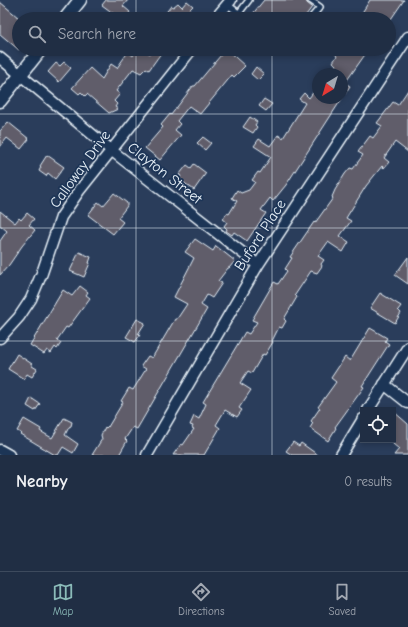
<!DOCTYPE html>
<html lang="en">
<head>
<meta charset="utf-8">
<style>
	:root { --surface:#202e44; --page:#28364b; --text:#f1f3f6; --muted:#a2a8b2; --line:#3d4a5d; --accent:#8bbbb9 }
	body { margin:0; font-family:"Comic Neue",sans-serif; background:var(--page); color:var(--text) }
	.controls { position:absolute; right:12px; bottom:12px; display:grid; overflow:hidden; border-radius:0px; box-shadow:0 2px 6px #0003 }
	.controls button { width:36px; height:36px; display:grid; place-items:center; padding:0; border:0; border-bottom:1px solid var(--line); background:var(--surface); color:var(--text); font:20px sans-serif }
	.compass { position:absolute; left:312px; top:68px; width:36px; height:36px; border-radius:50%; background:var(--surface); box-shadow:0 2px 6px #0003; rotate:218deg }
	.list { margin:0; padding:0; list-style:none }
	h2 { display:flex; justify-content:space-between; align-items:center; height:52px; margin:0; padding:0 16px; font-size:17px }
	h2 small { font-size:13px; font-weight:400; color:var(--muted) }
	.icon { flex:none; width:22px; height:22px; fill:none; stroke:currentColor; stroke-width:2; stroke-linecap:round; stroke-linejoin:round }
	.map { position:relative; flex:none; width:408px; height:455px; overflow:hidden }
	.search { position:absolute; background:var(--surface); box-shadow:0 2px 6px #0003; left:12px; right:12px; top:12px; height:44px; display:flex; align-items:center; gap:10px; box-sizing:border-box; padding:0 14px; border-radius:22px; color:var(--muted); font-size:15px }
	.sheet { height:116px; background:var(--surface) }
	nav { display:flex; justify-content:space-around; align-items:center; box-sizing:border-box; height:56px; border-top:1px solid var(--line); background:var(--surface); font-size:11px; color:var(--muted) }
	nav a { display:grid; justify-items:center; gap:2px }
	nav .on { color:var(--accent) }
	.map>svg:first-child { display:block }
	.building { fill:#605d6b; stroke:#e8f1f8 }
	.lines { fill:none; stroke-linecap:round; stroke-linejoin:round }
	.service-casing { stroke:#e8f1f8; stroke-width:8 }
	.minor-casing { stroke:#e8f1f8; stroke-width:13 }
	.tertiary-casing { stroke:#e8f1f8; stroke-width:15 }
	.service { stroke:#1d3557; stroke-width:5 }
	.minor { stroke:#1d3557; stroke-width:10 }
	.tertiary { stroke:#1d3557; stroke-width:12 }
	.grid { fill:none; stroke:#e8f1f8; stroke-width:1; stroke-opacity:0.55 }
	.labels { text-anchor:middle; stroke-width:3.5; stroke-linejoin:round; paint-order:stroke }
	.street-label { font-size:15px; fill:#e8f1f8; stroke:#1d3557 }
</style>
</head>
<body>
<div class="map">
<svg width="408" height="455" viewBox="0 0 408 455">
	<rect width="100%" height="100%" fill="#2a3d5b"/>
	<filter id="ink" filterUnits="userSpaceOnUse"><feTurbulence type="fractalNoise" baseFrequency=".025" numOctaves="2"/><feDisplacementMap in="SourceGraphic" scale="8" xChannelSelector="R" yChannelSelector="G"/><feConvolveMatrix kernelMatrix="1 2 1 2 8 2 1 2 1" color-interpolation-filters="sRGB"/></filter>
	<g filter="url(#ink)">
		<!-- building -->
		<path class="building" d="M 106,0 L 128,0 L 123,6 L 130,12 L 125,19 L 121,19 L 102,5 Z
			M 264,0 L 306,0 L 307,3 L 312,7 L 303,19 L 255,19 L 251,16 Z
			M 370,0 L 404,0 L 391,19 L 358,19 Z
			M 187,1 L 193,6 L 188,11 L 192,14 L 187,19 L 161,19 L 171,6 L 173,7 L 178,3 L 182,7 Z
			M 0,2 L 19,18 L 19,50 L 0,34 Z
			M 138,49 L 143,49 L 150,54 L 154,49 L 164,49 L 149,70 L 146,68 L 141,73 L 133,69 L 116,91 L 120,94 L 114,101 L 117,104 L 115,107 L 118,109 L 109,113 L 87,94 L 85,96 L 81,92 L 79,94 L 72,88 L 90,68 L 102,79 L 111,64 L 117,68 L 128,52 L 133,56 Z
			M 226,49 L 245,66 L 234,77 L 232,75 L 200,114 L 189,106 L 177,121 L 180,124 L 175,130 L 181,135 L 160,160 L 145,148 L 163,127 L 161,125 L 170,114 L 171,115 L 193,86 L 195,86 Z
			M 338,49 L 369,49 L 345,83 L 350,86 L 286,185 L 273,201 L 270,198 L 261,210 L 266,213 L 247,241 L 234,232 L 232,235 L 226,231 L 227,229 L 224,226 L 227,222 L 223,219 L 227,213 L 229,214 L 237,201 L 232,198 L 237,190 L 241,193 L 249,190 L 255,182 L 252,180 L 258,172 L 260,173 L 271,157 L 254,146 L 259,139 L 270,146 L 278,135 L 283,138 L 305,103 L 299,99 L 304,93 L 309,98 L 318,86 L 318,98 L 342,98 L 342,74 L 330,74 L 336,65 L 333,62 L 337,56 L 335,54 Z
			M 64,62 L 71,68 L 59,82 L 48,72 L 56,63 L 60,66 Z
			M 256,67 L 264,74 L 258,80 L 251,74 Z
			M 408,90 L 408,152 L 395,142 L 384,158 L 389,162 L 384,168 L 382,166 L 366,186 L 346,218 L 351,221 L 340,236 L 349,242 L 343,252 L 328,242 L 318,256 L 324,260 L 321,264 L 322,266 L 317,273 L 311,271 L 295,295 L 297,297 L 284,319 L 286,321 L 282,328 L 279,327 L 272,341 L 273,342 L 265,355 L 263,354 L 252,373 L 248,371 L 240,383 L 251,390 L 239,408 L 242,410 L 237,417 L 225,410 L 216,425 L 220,428 L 204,455 L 173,455 L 181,444 L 183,445 L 194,429 L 192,428 L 193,426 L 190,425 L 194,416 L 199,419 L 206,404 L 203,402 L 245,332 L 249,334 L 257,322 L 252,320 L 274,282 L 278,284 L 287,271 L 285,269 L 292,258 L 290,257 L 314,222 L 315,223 L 333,198 L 332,197 L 335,190 L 345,174 L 350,168 L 353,169 L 363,155 L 358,152 L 370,136 L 373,138 L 382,126 L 377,123 L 393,102 L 398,105 Z
			M 264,99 L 272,104 L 266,111 L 259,106 Z
			M 250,117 L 257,122 L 255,125 L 257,127 L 253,133 L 243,127 Z
			M 8,122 L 29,139 L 21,149 L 7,138 L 0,147 L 0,131 Z
			M 203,137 L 211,143 L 205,150 L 197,143 Z
			M 47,155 L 64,167 L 55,179 L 48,173 L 46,176 L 39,171 L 41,167 L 40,166 Z
			M 194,164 L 206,173 L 194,190 L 179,179 L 181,176 L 179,175 L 187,165 L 191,168 Z
			M 114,193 L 127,203 L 127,206 L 118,218 L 123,222 L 113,234 L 88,215 L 98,202 L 103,206 Z
			M 0,211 L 15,223 L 19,218 L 21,220 L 27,213 L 34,219 L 29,225 L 35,230 L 22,246 L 9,265 L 0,275 L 0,241 L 7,231 L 0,225 Z
			M 195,239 L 213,251 L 216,246 L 235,261 L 229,268 L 228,268 L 218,281 L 222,283 L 212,298 L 207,295 L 201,305 L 207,309 L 137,429 L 133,427 L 125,439 L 127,441 L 119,455 L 92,455 L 102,439 L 101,435 L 105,427 L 106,428 L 108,426 L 108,427 L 123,402 L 121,401 L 129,388 L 133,390 L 146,369 L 141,366 L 148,356 L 152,358 L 175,319 L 177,319 L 187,304 L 174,297 L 194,258 L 185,252 Z
			M 79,252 L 91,257 L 89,263 L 90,263 L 84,277 L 70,271 Z
			M 408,257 L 408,284 L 395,275 Z
			M 80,286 L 88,292 L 86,295 L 90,298 L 68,328 L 66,327 L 57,340 L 61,343 L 57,349 L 55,347 L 51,353 L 47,350 L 44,354 L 30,345 L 63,290 L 72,296 Z
			M 380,293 L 401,306 L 398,310 L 401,313 L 395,323 L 370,308 Z
			M 137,319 L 145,323 L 138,334 L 140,335 L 135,342 L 126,337 Z
			M 370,328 L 387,338 L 385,341 L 389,344 L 362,386 L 364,387 L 335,427 L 336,428 L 328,441 L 310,428 L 313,423 L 311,421 L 320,408 L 318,407 L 336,382 L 331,378 L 345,357 L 350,361 Z
			M 17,354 L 32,364 L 32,366 L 37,369 L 32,377 L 27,374 L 24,379 L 8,369 Z
			M 31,398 L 40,404 L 35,411 L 27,406 Z
			M 393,411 L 408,424 L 408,455 L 394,455 L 399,449 L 393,444 Z
			M 64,418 L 72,422 L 71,426 L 69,427 L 65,435 L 78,444 L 73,453 L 63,447 L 58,455 L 55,455 L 20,434 L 21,433 L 17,431 L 24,419 L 41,429 L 40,431 L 52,438 Z
			M 293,442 L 299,446 L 301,443 L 318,455 L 292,455 L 286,451 Z"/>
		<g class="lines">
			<!-- service casing -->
			<g class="service-casing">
				<path id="service" d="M 310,0 L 320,7 L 310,19
					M 227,4 L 246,19
					M 239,13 L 249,0
					M 285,49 L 286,49"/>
			</g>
			<!-- minor casing -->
			<g class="minor-casing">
				<path id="minor" d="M 215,19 L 231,0
					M 0,58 L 111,150 L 258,265
					M 0,338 L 19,317 L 31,299 L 42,273 L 61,217 L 79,191 L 192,49
					M 384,384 L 408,403
					M 368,410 L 408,347
					M 0,450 L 9,455
					M 147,455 L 258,265 L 408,37
					M 341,455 L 363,419"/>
			</g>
			<!-- tertiary casing -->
			<g class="tertiary-casing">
				<path id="tertiary" d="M 65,19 L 80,0
					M 0,101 L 41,49"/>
			</g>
			<!-- service -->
			<use href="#service" class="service"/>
			<!-- minor -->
			<use href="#minor" class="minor"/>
			<!-- tertiary -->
			<use href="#tertiary" class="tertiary"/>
		</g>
	</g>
	<!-- grid -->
	<path class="grid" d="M 136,0 L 136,19M 272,0 L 272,19M 136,49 L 136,455M 272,49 L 272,455M 0,114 L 408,114M 0,228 L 408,228M 0,341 L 408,341"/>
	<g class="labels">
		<!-- street labels -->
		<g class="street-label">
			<text transform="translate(80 169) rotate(-54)" y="5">Calloway Drive</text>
			<text transform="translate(165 173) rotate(38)" y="5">Clayton Street</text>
			<text transform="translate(260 235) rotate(-57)" y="5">Buford Place</text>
		</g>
	</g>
</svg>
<div class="controls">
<button><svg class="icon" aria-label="locate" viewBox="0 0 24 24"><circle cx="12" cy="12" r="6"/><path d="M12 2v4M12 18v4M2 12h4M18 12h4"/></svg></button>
</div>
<svg class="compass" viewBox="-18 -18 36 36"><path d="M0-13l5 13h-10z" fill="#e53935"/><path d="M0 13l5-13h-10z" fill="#a2a8b2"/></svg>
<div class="search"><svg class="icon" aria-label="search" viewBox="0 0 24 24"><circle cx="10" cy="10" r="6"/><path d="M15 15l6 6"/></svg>Search here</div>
</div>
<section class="sheet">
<h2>Nearby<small>0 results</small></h2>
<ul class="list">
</ul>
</section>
<nav>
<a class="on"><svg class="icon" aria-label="map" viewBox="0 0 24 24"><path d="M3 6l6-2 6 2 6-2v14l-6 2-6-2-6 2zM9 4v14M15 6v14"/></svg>Map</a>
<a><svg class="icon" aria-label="directions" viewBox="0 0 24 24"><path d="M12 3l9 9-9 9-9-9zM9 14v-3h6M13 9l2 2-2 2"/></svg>Directions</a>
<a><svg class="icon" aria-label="saved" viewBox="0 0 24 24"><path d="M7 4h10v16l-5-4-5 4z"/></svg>Saved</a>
</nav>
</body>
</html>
